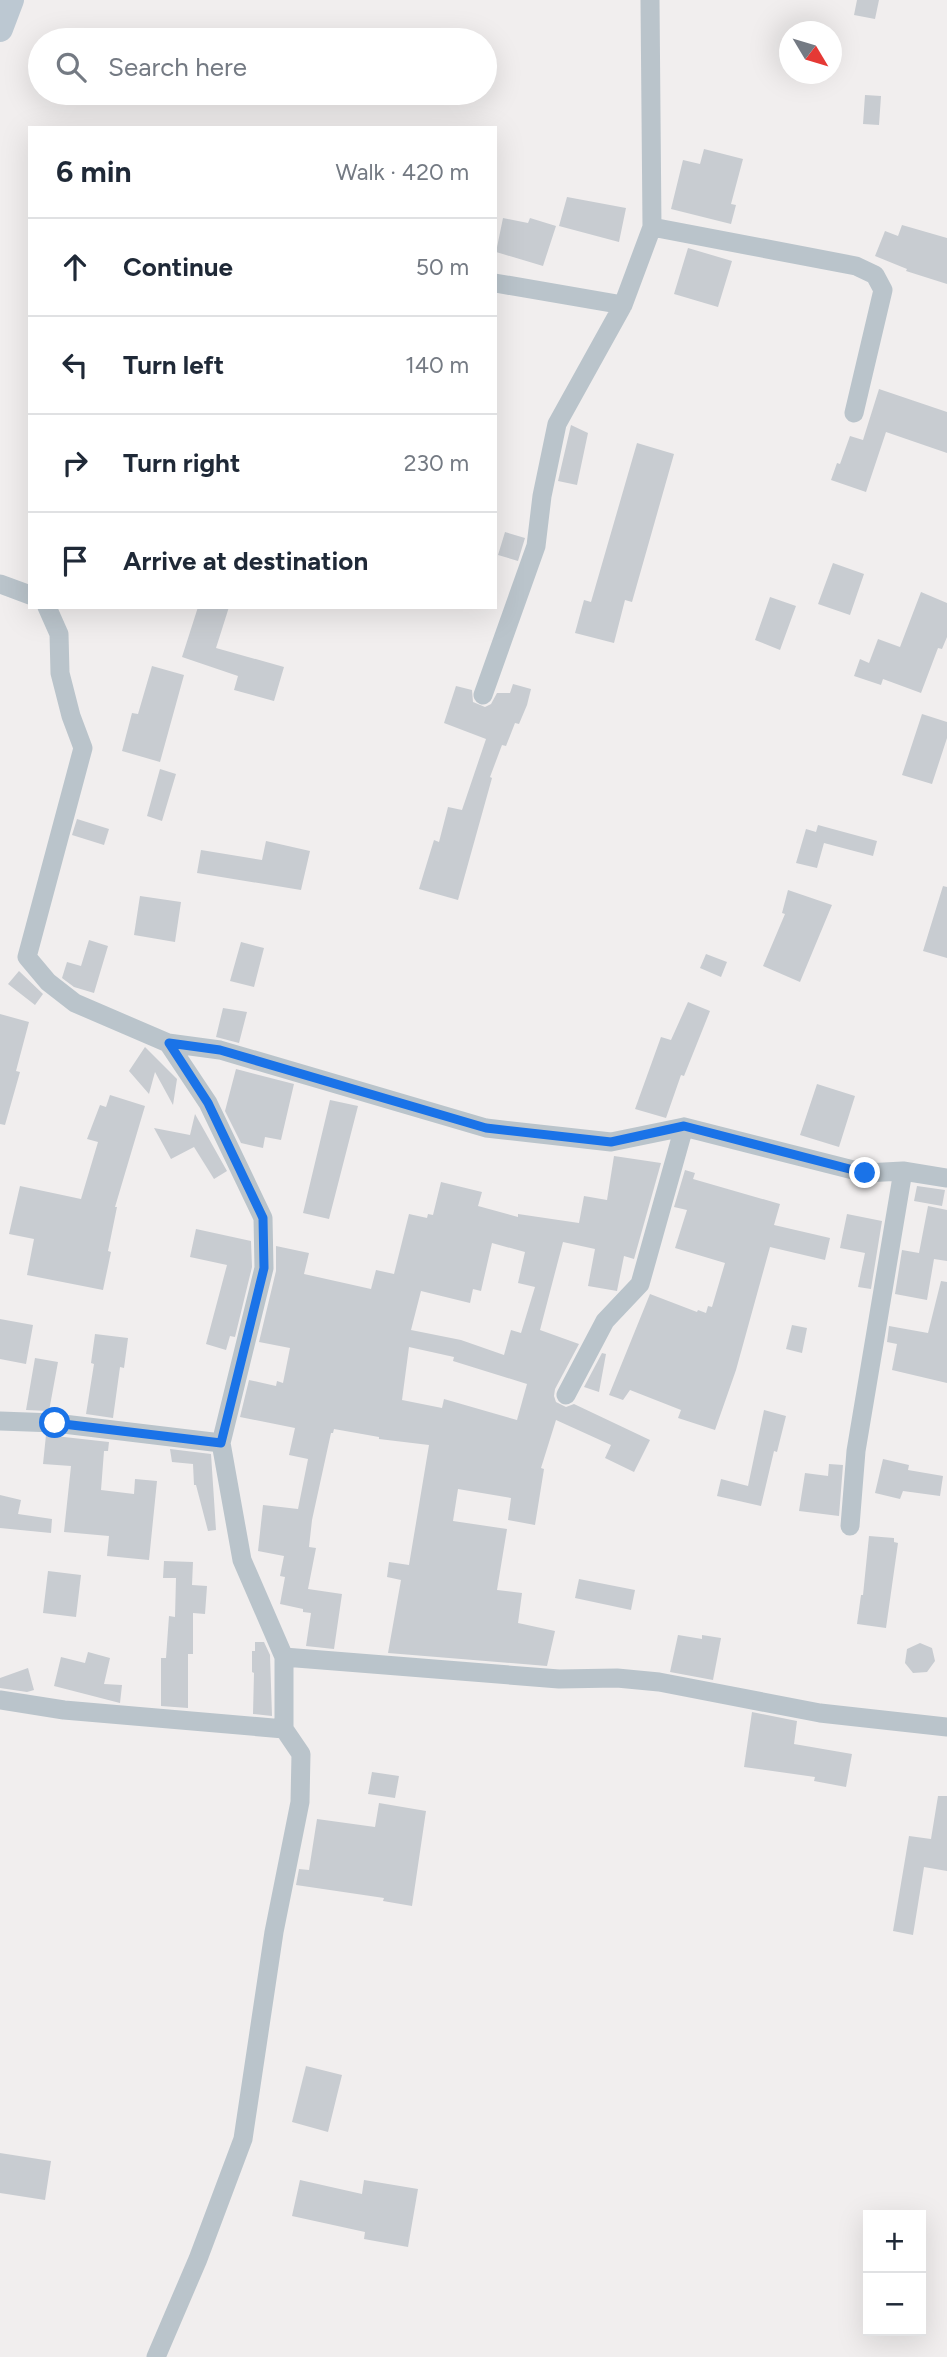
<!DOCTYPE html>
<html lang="en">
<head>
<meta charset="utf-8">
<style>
	:root { --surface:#fff; --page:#f6f6f7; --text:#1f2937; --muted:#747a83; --line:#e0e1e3 }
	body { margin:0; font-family:Figtree,sans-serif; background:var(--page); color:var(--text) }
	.controls { position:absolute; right:21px; bottom:21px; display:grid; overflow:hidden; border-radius:0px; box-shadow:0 7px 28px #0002 }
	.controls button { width:63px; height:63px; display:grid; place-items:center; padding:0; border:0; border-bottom:2px solid var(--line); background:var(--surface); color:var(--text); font:35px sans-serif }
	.compass { position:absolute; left:779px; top:21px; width:63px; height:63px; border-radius:50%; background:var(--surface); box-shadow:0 7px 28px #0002; rotate:128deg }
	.stop { position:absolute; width:21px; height:21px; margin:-16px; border:5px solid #1a73e8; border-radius:50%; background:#fff }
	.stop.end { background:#1a73e8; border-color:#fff; box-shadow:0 2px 7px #0008 }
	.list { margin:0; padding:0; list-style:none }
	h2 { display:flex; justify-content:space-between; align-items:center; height:91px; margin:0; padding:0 28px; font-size:30px }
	h2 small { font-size:23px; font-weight:400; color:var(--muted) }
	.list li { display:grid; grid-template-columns:46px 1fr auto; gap:21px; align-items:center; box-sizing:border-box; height:98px; padding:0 28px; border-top:2px solid var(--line) }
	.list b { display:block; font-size:26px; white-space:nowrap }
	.list em { font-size:23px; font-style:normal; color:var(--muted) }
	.icon { flex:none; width:38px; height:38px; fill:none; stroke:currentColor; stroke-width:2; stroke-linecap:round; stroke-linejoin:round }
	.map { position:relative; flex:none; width:947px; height:2357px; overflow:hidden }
	.search { position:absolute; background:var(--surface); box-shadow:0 7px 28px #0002; left:28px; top:28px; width:469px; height:77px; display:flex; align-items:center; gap:18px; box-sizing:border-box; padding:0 24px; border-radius:38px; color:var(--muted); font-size:26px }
	.panel { position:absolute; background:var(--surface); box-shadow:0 7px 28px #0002; left:28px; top:126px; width:469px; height:483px; border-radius:0px }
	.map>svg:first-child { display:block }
	.building { fill:#c8ccd1; fill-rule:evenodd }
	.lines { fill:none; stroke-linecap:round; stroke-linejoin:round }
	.street { stroke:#bac4cb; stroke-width:19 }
	.secondary { stroke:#bcc8d2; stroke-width:26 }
	.route { stroke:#1a73e8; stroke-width:9 }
</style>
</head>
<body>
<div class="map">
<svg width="947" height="2357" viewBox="0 0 947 2357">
	<rect width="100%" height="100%" fill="#f1eeee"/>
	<!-- building -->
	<path class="building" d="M 857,0 L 879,0 L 875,19 L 854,15 Z
		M 865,95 L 881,96 L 879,125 L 863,124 Z
		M 704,149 L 743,159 L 731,204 L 736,205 L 731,224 L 671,209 L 683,160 L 700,164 Z
		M 567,197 L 626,208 L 619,242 L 559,226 Z
		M 503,218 L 528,223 L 530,218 L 556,226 L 543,266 L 496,252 Z
		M 902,225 L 947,238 L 947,284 L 906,271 L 907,269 L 875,256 L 885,231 L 898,236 Z
		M 688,248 L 732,261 L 718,307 L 674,294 Z
		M 879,389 L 947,412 L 947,453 L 886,432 L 866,492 L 831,480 L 837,463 L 840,464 L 850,436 L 863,440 Z
		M 571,425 L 588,433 L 577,485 L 558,481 Z
		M 637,443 L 674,454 L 632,602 L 625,600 L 614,643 L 575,633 L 584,600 L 591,602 Z
		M 505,532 L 525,538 L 518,561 L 498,555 Z
		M 833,563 L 864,574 L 850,615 L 818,604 Z
		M 921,592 L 947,603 L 947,637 L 942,649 L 938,648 L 921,693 L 883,679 L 881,685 L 854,676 L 860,659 L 869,663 L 878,639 L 900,647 Z
		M 770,597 L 796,606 L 780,650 L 755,640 Z
		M 198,607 L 229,607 L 216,648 L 284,667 L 274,701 L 234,690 L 238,676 L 182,657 Z
		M 152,666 L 184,675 L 160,762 L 122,751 L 132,713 L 138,714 Z
		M 513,684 L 531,689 L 527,705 L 519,724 L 515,723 L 506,746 L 502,745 L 490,777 L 492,778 L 458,900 L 419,889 L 434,840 L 439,842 L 448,807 L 462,810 L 486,739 L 444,723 L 456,686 L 472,690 L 473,702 L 485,707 L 491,704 L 497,693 L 510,693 Z
		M 922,714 L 947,722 L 947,738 L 932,784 L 902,775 Z
		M 160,769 L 176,774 L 162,821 L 147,816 Z
		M 77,819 L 109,829 L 104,845 L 72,835 Z
		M 818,825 L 877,841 L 873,856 L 824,843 L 817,868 L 796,863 L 806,829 L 816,832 Z
		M 266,841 L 310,851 L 301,890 L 197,873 L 201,850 L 262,860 Z
		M 943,886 L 947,887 L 947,958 L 923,951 Z
		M 788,890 L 832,905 L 800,982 L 763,966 L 785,914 L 782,913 Z
		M 140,896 L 181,902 L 175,942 L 134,935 Z
		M 89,940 L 108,946 L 94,993 L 74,987 L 62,978 L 67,962 L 81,966 Z
		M 241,942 L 264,948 L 254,987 L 230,981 Z
		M 706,954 L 727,962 L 721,977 L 700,968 Z
		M 19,971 L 43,994 L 35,1005 L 8,984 Z
		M 688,1002 L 710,1011 L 684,1076 L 681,1075 L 666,1118 L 635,1109 L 661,1037 L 671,1040 Z
		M 223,1008 L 247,1012 L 239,1043 L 216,1037 Z
		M 0,1014 L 29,1022 L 16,1071 L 20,1072 L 5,1125 L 0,1124 Z
		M 145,1047 L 177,1079 L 173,1105 L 155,1072 L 149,1094 L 129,1071 Z
		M 236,1069 L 294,1084 L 281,1140 L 265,1137 L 263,1148 L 241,1143 L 225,1111 Z
		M 817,1084 L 855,1096 L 839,1147 L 800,1135 Z
		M 110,1095 L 145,1106 L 115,1207 L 117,1207 L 108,1251 L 111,1252 L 103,1290 L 27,1275 L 34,1239 L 9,1234 L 20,1186 L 81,1199 L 98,1142 L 87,1139 L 100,1105 L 106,1107 Z
		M 330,1100 L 358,1106 L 329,1219 L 303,1213 Z
		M 195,1114 L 227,1171 L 214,1179 L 194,1147 L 171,1159 L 154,1128 L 190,1135 Z
		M 614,1156 L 661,1163 L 634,1259 L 624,1256 L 617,1291 L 588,1286 L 595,1249 L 563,1242 L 540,1330 L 579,1344 L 555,1389 L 554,1396 L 556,1402 L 566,1407 L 574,1404 L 650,1440 L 634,1472 L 605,1458 L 611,1445 L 556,1420 L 541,1468 L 544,1469 L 535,1525 L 508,1520 L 511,1498 L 458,1489 L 453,1521 L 507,1529 L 497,1590 L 522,1593 L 518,1623 L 555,1631 L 547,1666 L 388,1653 L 401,1580 L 387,1577 L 389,1562 L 409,1565 L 429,1445 L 379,1439 L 379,1437 L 334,1429 L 333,1433 L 331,1433 L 312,1520 L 309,1547 L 316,1548 L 308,1589 L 342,1594 L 334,1649 L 306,1646 L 311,1613 L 303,1612 L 303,1609 L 280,1604 L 285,1577 L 280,1576 L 284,1556 L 258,1551 L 263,1505 L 298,1509 L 308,1459 L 289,1455 L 295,1428 L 240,1417 L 249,1380 L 276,1386 L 277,1381 L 283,1383 L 290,1348 L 259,1342 L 276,1271 L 276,1246 L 309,1253 L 304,1274 L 371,1289 L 376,1270 L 394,1274 L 409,1214 L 427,1218 L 428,1214 L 433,1215 L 441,1182 L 482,1192 L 478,1206 L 518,1217 L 518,1214 L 579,1223 L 584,1196 L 607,1200 ZM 492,1243 L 525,1252 L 518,1283 L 535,1287 L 521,1333 L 511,1330 L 504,1355 L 461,1340 L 411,1330 L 421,1291 L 470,1303 L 473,1289 L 481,1291 ZM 409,1347 L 454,1357 L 453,1361 L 527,1384 L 517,1420 L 444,1399 L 442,1408 L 402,1400 Z
		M 685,1170 L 695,1173 L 693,1179 L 780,1204 L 774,1225 L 830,1238 L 825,1260 L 770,1247 L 736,1370 L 715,1430 L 678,1418 L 681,1410 L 630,1390 L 623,1400 L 609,1395 L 650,1294 L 697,1312 L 698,1310 L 706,1313 L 708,1306 L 712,1307 L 725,1263 L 675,1248 L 687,1210 L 674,1207 Z
		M 917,1186 L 945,1190 L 942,1206 L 914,1201 Z
		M 928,1206 L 947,1210 L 947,1261 L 934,1259 L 927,1300 L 895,1294 L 902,1250 L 919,1253 Z
		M 847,1214 L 882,1221 L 871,1289 L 858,1287 L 865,1253 L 840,1248 Z
		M 196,1229 L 251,1241 L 252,1267 L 235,1337 L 230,1336 L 226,1350 L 206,1344 L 227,1265 L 190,1257 Z
		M 941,1281 L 947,1282 L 947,1383 L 892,1370 L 897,1344 L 887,1342 L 889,1326 L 928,1333 Z
		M 0,1319 L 33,1325 L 26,1364 L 0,1359 Z
		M 792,1325 L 807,1328 L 802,1353 L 786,1349 Z
		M 95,1334 L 128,1338 L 124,1368 L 120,1367 L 113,1418 L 86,1414 L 94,1364 L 91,1363 Z
		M 602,1353 L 606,1354 L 599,1392 L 584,1387 Z
		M 35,1358 L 58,1362 L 49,1411 L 26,1410 Z
		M 764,1410 L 786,1416 L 777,1452 L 774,1451 L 761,1506 L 717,1496 L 721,1479 L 748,1486 Z
		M 46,1435 L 109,1442 L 108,1451 L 104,1451 L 101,1490 L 134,1494 L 135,1479 L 157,1481 L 149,1560 L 107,1556 L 109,1536 L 64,1532 L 71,1466 L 43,1464 Z
		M 170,1449 L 211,1454 L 216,1530 L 208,1531 L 196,1485 L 194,1485 L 193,1464 L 172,1462 Z
		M 883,1459 L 909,1465 L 908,1470 L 943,1476 L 940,1496 L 903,1491 L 900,1499 L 875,1493 Z
		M 829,1464 L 843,1465 L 839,1516 L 799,1511 L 805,1473 L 828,1476 Z
		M 0,1495 L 21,1500 L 18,1514 L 52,1519 L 51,1533 L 0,1528 Z
		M 869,1536 L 894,1538 L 894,1542 L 898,1543 L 886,1628 L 857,1624 L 861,1595 L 863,1595 Z
		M 164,1561 L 193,1562 L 192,1585 L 207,1586 L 205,1614 L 193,1613 L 193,1654 L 188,1654 L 188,1708 L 161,1706 L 161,1658 L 166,1658 L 169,1616 L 175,1617 L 176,1578 L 163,1578 Z
		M 48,1571 L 81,1575 L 76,1617 L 43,1613 Z
		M 579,1579 L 635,1590 L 631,1610 L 575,1598 Z
		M 678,1635 L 702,1639 L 702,1635 L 721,1638 L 713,1680 L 670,1672 Z
		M 255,1642 L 264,1642 L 270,1655 L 272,1716 L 253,1714 L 254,1673 L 252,1672 L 252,1651 L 255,1651 Z
		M 920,1643 L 932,1648 L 935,1661 L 927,1672 L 913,1673 L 905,1663 L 907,1649 Z
		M 88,1652 L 110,1658 L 104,1684 L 122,1685 L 120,1703 L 54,1686 L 61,1657 L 85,1663 Z
		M 28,1668 L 34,1690 L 27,1692 L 0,1688 L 0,1678 Z
		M 752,1712 L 797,1721 L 794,1744 L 852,1754 L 846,1787 L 814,1781 L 815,1777 L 744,1767 Z
		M 372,1772 L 399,1776 L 395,1798 L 368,1794 Z
		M 938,1796 L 947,1796 L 947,1871 L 924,1867 L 913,1935 L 893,1931 L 909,1836 L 931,1839 Z
		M 379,1803 L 426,1811 L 412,1906 L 383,1901 L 384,1898 L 296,1885 L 299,1869 L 309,1870 L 317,1819 L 375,1827 Z
		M 306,2066 L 342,2075 L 328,2132 L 292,2122 Z
		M 0,2153 L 51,2161 L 45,2200 L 0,2193 Z
		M 300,2180 L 362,2194 L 364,2180 L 418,2189 L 408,2247 L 364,2239 L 365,2232 L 292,2216 Z"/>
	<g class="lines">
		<!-- street -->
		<path class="street" d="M 652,227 L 856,266 L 875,275 L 883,290 L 854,413
			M 495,283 L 623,305
			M 0,584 L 30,595
			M 47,607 L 59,634 L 60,673 L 71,716 L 83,748 L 27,957 L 48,982 L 75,1003 L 168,1043 L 208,1103 L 263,1218 L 264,1268 L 221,1443 L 242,1560 L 284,1657 L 284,1729 L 301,1754 L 300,1802 L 274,1932 L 243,2139 L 198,2259 L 156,2357
			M 483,695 L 536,546 L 542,496 L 557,424 L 623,305 L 652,227 L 650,0
			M 168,1043 L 220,1050 L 486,1128 L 611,1142 L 684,1127 L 865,1173 L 903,1171 L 947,1178
			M 566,1395 L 605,1321 L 640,1284 L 684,1127
			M 0,1421 L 55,1423 L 221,1443
			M 850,1526 L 856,1451 L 903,1171
			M 284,1657 L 559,1679 L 617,1678 L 659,1682 L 820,1713 L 947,1727
			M 0,1700 L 64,1710 L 284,1729"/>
		<!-- secondary -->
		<path class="secondary" d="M 0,29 L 11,0"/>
	</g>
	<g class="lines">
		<!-- route -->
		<path class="route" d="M 55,1423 L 221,1443 L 264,1268 L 263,1218 L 208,1103 L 169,1043 L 220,1050 L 486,1128 L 611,1142 L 684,1126 L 865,1173"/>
	</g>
</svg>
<div class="controls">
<button>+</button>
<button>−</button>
</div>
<svg class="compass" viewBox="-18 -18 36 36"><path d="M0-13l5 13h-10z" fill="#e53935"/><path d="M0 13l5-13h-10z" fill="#747a83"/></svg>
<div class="stop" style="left:55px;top:1423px"></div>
<div class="stop end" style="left:865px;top:1173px"></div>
<div class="search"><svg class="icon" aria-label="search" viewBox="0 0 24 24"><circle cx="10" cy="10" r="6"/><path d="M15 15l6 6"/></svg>Search here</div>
<section class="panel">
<h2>6 min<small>Walk · 420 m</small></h2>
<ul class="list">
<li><svg class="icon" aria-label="ahead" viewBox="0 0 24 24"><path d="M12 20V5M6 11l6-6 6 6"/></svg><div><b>Continue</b></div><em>50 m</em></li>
<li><svg class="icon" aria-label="left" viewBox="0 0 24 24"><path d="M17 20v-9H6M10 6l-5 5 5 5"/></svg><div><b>Turn left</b></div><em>140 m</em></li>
<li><svg class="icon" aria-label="right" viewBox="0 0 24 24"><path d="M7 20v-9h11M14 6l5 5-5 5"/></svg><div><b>Turn right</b></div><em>230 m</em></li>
<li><svg class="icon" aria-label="arrive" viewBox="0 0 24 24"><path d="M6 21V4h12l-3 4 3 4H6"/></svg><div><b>Arrive at destination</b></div></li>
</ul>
</section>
</div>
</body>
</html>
